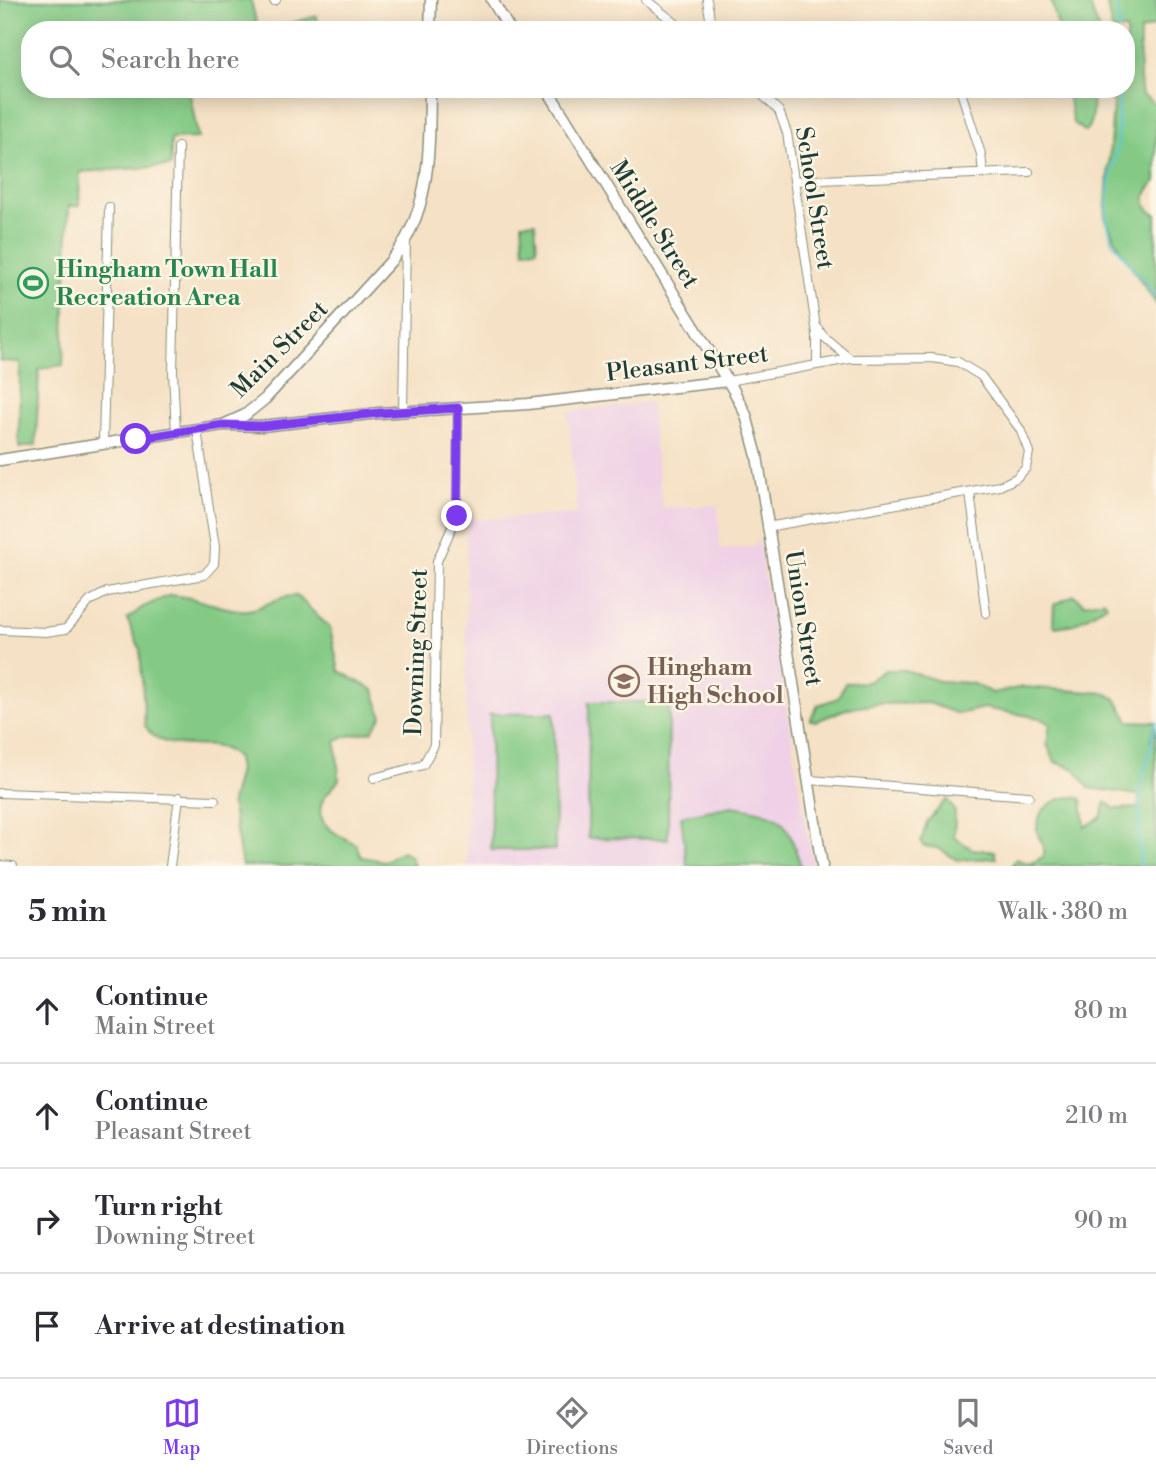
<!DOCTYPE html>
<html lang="en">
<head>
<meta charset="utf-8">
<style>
	:root { --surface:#fff; --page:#f2f2f3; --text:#2b2b33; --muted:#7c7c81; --line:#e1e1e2; --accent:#7c3aed }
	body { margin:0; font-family:"Libre Bodoni",serif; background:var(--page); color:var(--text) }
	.stop { position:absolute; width:21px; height:21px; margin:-16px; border:5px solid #7c3aed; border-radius:50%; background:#fff }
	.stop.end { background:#7c3aed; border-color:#fff; box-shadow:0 2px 7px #0008 }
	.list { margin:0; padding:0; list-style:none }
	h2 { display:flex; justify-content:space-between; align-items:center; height:91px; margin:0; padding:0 28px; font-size:30px }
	h2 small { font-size:23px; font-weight:400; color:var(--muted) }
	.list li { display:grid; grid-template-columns:46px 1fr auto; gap:21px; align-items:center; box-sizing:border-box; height:105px; padding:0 28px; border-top:2px solid var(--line) }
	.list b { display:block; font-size:26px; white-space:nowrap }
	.list p { margin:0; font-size:23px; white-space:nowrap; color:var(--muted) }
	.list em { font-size:23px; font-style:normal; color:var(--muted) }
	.icon { flex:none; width:38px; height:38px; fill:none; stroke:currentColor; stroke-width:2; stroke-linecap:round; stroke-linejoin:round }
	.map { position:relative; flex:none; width:1156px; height:866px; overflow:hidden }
	.search { position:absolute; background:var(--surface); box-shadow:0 4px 18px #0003; left:21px; right:21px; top:21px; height:77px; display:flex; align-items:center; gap:18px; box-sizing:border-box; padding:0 24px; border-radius:28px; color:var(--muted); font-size:26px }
	.sheet { height:511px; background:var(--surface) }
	nav { display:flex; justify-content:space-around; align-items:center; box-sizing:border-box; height:98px; border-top:2px solid var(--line); background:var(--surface); font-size:19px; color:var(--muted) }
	nav a { display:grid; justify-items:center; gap:4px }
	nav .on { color:var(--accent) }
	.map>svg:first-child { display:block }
	.built { fill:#efd0e6 }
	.green { fill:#84ca85; stroke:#52845c; stroke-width:2 }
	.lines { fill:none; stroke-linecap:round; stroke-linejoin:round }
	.stream { stroke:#5fc8d9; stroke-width:2.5 }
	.street-casing { stroke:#8a8f7c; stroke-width:10 }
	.secondary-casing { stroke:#8a8f7c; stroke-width:13 }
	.street { stroke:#fff; stroke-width:8 }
	.secondary { stroke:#fff; stroke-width:10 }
	.route { stroke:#7c3aed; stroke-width:9 }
	.labels { text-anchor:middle; stroke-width:5; stroke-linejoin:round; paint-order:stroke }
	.street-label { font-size:24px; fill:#1f3d34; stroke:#fcf5e5 }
	.leisure-label { font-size:24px; font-weight:bold; fill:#27864d; stroke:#fcf5e5; text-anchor:start }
	.education-label { font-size:24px; font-weight:bold; fill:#785e54; stroke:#fcf5e5; text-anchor:start }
</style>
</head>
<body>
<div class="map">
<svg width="1156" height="866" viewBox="0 0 1156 866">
	<rect width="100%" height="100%" fill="#fcf5e5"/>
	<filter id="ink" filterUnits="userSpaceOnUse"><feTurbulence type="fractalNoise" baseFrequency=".0143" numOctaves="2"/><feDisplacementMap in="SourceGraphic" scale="14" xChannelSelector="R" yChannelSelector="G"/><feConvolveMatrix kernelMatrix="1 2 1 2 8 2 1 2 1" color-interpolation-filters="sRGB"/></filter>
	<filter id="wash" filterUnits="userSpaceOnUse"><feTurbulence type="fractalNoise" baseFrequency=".00686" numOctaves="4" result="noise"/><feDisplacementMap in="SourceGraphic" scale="28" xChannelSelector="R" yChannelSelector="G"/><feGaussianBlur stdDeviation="1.57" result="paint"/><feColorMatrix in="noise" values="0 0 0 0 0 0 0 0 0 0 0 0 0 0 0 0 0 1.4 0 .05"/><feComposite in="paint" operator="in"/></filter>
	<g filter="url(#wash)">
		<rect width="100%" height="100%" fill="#f5e1c5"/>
		<!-- built -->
		<path class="built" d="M 650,402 L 662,508 L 718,505 L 720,549 L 753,547 L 758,540 L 813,866 L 467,866 L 466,520 L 577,514 L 568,412 Z"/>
		<!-- green -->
		<path class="green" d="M 0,0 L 251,0 L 258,30 L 30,30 L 30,89 L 189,89 L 198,138 L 171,139 L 171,166 L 80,172 L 79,206 L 69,206 L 63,365 L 39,369 L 36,445 L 19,448 L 20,362 L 0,361 Z
			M 1051,0 L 1088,0 L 1099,30 L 1059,30 Z
			M 1106,0 L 1156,0 L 1156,25 L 1140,31 C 1140,47 1138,81 1142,94 L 1156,105 L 1156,181 C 1145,191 1139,206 1156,214 L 1156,304 L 1121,251 L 1105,218 L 1114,89 L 1126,89 L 1126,30 L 1112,30 Z
			M 317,16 L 319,30 L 265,30 Z
			M 1067,89 L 1091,89 C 1093,102 1094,122 1085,132 L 1073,123 Z
			M 535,222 L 537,249 L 524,250 L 522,223 Z
			M 170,595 C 195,596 216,608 240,610 C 263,612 273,595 297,596 L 330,628 L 339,671 L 374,690 L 382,716 L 372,731 L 344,737 L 336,742 L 339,779 C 336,785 330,790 325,796 C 309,823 337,835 356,844 L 361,857 L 385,861 L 402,851 L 411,857 L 414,866 L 242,866 L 231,802 L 239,770 L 237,759 C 215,730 168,762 145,726 L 140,649 L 127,619 L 143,607 Z
			M 1074,595 L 1084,604 L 1104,600 L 1107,605 L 1074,624 L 1056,627 L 1053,624 L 1054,605 Z
			M 886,670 L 905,670 L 939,681 L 971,683 L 992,693 L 1023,687 L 1105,693 L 1116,699 L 1129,721 L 1156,722 L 1150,743 L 1156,727 L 1156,866 L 1011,866 L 1016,859 L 1030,864 L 1044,856 C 1046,845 1037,839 1037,829 C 1037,806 1062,793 1082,799 L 1085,827 L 1101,817 L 1106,802 L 1115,809 L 1138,808 L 1139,795 L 1089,788 L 1075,769 L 1055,762 L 1047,744 L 1050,724 L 1040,718 L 984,708 L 958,714 L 929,703 L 877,704 L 846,709 L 817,721 L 810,720 L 818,705 L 838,698 L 845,683 L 868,682 Z
			M 589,702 L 669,702 L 668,839 L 588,838 Z
			M 554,713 L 555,850 L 491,850 L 490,714 Z
			M 947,799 L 955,812 L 954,837 L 972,849 L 994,851 L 996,858 L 957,860 L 938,848 L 923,846 L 921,842 L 927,822 Z
			M 732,806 C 786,815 784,816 801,866 L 687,866 L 681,816 Z"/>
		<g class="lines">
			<!-- stream -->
			<path class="stream" d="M 1117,0 L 1119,30
				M 1119,89 L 1118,146 L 1109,183 L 1106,219 L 1113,242 L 1156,297
				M 1140,866 L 1139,795 L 1156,723"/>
		</g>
	</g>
	<g filter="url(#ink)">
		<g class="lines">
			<!-- street casing -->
			<g class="street-casing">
				<path id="street" d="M 646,0 L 684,30
					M 707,0 L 712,30
					M 274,1 L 276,0
					M 756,89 L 779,111 L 787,133 L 817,334 L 817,364
					M 960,89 L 981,154 L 983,173
					M 794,181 L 1029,172
					M 817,327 L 823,336 L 850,359
					M 728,381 L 850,359 L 932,358 L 958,362 L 981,376 L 1020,429 L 1029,452 L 1026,468 L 1016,478 L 1000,486 L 767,527
					M 403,411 L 406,239
					M 176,433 L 173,372 L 178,147
					M 103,444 L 109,207
					M 970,493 L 986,613
					M 0,630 L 46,632 L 66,629 L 90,601 L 107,592 L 204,575 L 214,564 L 215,547 L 197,430
					M 374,778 L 423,765 L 434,745 L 437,561 L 457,516 L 458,408
					M 809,780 L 1029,796
					M 0,793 L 215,800
					M 0,865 L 13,866
					M 170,866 L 179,797"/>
			</g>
			<!-- secondary casing -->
			<g class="secondary-casing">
				<path id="secondary" d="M 492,0 L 510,30
					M 430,30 L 431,0
					M 547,89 L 734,391 L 746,415 L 757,456 L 822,866
					M 226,425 L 262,426 L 379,413 L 528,404 L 728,381
					M 0,460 L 223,425 L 245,415 L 265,399 L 390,262 C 432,212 429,150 430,89"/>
			</g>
			<!-- street -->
			<use href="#street" class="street"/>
			<!-- secondary -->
			<use href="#secondary" class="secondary"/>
		</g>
	</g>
	<g class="lines" filter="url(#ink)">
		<!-- route -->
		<path class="route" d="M 136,439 L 223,425 L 262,426 L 379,413 L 458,408 L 457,516"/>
	</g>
	<!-- icons -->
	<defs>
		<g id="stadium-ring" transform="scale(1.575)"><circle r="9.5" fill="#fcf5e5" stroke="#2e9e5b" stroke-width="1.5"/><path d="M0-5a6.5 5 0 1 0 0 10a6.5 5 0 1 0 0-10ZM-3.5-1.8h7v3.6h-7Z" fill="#2e9e5b"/></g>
		<g id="school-ring" transform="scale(1.575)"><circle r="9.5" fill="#fcf5e5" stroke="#8d6e63" stroke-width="1.5"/><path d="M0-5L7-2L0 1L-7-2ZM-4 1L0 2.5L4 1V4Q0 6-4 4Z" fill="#8d6e63"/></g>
	</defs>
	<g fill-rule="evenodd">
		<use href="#stadium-ring" x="33" y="283"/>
		<use href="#school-ring" x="624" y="681"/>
	</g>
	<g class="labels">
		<!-- street labels -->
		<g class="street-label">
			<text transform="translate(815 198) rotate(81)" y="8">School Street</text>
			<text transform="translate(655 224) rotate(58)" y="8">Middle Street</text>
			<text transform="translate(279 349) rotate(-45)" y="8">Main Street</text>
			<text transform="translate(687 363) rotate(-7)" y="8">Pleasant Street</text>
			<text transform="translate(804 618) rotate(81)" y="8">Union Street</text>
			<text transform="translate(416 652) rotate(-88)" y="8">Downing Street</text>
		</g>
		<!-- leisure labels -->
		<g class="leisure-label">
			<text x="56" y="277">Hingham Town Hall<tspan x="56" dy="28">Recreation Area</tspan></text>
		</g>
		<!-- education labels -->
		<g class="education-label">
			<text x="647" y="675">Hingham<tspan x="647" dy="28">High School</tspan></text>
		</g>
	</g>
</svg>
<div class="stop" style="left:136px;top:439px"></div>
<div class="stop end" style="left:457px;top:516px"></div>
<div class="search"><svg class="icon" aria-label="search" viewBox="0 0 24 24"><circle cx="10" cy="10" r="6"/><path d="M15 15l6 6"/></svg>Search here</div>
</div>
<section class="sheet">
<h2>5 min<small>Walk · 380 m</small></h2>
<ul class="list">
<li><svg class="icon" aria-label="ahead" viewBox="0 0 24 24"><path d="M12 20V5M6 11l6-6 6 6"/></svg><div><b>Continue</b><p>Main Street</p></div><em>80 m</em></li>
<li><svg class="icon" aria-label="ahead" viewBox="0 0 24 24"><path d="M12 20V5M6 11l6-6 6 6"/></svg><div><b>Continue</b><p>Pleasant Street</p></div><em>210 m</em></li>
<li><svg class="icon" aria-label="right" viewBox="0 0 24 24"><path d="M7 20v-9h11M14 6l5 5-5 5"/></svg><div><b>Turn right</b><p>Downing Street</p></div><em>90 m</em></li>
<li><svg class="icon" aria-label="arrive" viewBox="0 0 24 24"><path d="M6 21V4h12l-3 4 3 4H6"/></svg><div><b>Arrive at destination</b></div></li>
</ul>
</section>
<nav>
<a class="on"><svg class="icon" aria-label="map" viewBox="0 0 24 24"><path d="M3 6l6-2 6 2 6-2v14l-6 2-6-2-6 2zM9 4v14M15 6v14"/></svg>Map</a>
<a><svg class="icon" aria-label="directions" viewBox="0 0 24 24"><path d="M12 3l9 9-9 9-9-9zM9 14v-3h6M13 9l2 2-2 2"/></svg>Directions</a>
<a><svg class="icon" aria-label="saved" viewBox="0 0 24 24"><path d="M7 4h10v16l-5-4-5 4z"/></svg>Saved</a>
</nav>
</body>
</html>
